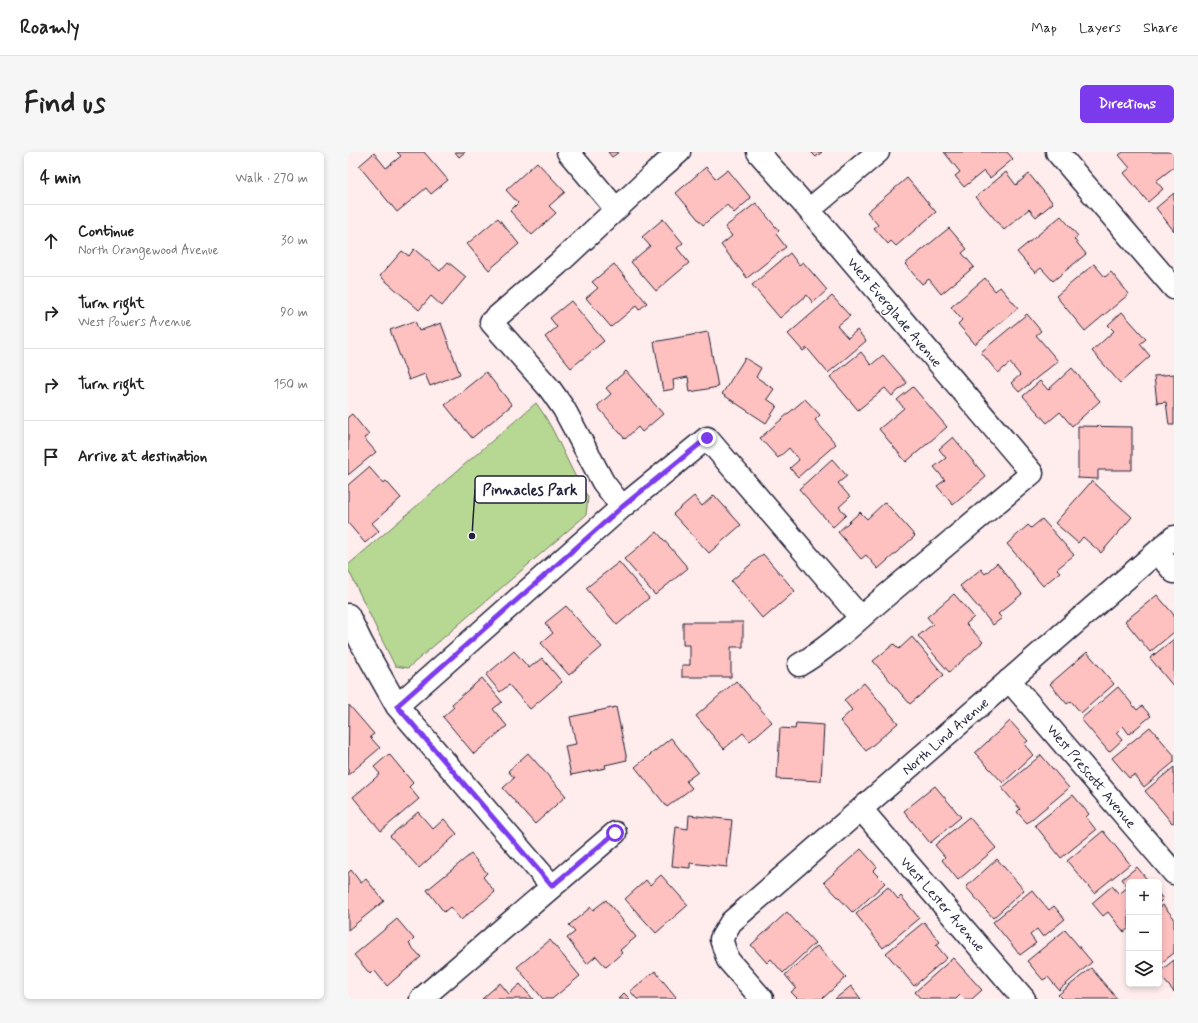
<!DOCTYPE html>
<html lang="en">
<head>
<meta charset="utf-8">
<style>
	:root { --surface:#fff; --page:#f6f6f6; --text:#222; --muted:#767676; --line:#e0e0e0; --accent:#7c3aed }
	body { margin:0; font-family:Mynerve,sans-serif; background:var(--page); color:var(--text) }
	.controls { position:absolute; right:12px; bottom:12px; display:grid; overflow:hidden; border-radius:6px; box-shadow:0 2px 6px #0003 }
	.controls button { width:36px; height:36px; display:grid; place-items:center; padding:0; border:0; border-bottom:1px solid var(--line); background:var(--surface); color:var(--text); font:20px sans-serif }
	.stop { position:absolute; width:12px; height:12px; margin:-9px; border:3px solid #7c3aed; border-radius:50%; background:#fff }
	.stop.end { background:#7c3aed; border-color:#fff; box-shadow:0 1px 4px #0008 }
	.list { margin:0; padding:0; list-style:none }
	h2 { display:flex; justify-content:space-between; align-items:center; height:52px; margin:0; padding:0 16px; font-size:17px }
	h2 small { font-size:13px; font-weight:400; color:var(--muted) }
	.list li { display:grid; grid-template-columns:26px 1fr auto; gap:12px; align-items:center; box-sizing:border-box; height:72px; padding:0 16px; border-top:1px solid var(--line) }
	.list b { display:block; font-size:15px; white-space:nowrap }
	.list p { margin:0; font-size:13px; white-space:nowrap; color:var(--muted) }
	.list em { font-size:13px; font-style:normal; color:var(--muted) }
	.icon { flex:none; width:22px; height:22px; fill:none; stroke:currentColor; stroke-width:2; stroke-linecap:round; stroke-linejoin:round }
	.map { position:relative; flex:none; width:826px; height:847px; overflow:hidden; border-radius:6px }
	header { display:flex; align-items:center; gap:24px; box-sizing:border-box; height:56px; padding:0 20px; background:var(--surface); border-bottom:1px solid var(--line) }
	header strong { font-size:19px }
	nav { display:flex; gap:22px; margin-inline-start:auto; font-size:14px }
	.intro { display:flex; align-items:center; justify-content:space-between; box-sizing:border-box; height:96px; padding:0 24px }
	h1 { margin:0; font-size:28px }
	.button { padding:10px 18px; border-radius:6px; background:var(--accent); color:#fff; font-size:14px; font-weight:700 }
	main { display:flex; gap:24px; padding:0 24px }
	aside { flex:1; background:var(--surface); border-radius:6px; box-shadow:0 2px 6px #0003 }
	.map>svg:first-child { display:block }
	.green { fill:#b7d892; stroke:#6c7d66 }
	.building { fill:#fec1c0; stroke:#22223b }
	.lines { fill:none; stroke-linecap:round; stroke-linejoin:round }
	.minor-casing { stroke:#22223b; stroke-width:25 }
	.minor { stroke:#fff; stroke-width:22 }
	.route { stroke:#7c3aed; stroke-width:5 }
	.labels { text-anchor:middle; stroke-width:3; stroke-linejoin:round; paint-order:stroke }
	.street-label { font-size:14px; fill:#22223b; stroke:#fff }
	.leader { fill:none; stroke:#22223b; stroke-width:1.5 }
	.callout-dot { fill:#22223b; stroke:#fff; stroke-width:1.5 }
	.callout { fill:#fff; stroke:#22223b; stroke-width:1.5 }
	.callout-label { font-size:15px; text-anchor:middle; font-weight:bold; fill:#22223b }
</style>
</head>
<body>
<header>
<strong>Roamly</strong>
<nav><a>Map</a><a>Layers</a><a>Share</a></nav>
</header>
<div class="intro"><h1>Find us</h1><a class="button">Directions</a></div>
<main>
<aside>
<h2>4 min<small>Walk · 270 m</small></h2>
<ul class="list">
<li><svg class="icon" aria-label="ahead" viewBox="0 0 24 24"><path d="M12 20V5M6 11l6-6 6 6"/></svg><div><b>Continue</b><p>North Orangewood Avenue</p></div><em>30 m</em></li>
<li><svg class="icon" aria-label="right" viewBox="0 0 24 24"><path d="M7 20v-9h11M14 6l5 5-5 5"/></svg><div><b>Turn right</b><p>West Powers Avenue</p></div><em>90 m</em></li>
<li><svg class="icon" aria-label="right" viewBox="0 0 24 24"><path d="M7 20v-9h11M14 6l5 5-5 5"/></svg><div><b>Turn right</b></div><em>150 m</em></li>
<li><svg class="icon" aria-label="arrive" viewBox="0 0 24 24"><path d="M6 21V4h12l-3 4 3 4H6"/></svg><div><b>Arrive at destination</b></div></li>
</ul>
</aside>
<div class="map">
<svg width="826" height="847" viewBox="0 0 826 847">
	<rect width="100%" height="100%" fill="#ffecec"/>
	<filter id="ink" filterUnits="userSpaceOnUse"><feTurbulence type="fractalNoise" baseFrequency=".025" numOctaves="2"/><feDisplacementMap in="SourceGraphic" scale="8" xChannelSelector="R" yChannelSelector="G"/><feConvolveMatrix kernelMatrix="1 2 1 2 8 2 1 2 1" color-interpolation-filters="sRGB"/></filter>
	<g filter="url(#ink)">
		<!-- green -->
		<path class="green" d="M 188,251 C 210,280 219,315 240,345 L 238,363 L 60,516 L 47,514 L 33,486 L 0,417 L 0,413 Z"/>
		<!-- building -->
		<path class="building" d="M 49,0 L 76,0 L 100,28 L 83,42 L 78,36 L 49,60 L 11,14 L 26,1 L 38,16 L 53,4 Z
			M 107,0 L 117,0 L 111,5 Z
			M 260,0 L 271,0 L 264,5 Z
			M 463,0 L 474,0 L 468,5 Z
			M 596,0 L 659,0 L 665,7 L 642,26 L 636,19 L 616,35 L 607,24 L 612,20 Z
			M 775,0 L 826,0 L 826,15 L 808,29 L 815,37 L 800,50 L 776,21 L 782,16 L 771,3 Z
			M 189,10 L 217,40 L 201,54 L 208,61 L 184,83 L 162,59 L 170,51 L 158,38 Z
			M 358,15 L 368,27 L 380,18 L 403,46 L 386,61 L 379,53 L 355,73 L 328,41 Z
			M 658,20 L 668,33 L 681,22 L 705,51 L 688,65 L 681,57 L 656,78 L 628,45 Z
			M 559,26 L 588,60 L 548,94 L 543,89 L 540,92 L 526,76 L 530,73 L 519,60 Z
			M 826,41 L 826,79 L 808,56 Z
			M 408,51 L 431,79 L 428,82 L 438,95 L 399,126 L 373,93 L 384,84 L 377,75 Z
			M 713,64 L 730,84 L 726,87 L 738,102 L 705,129 L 693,116 L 687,121 L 669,100 Z
			M 150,66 L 171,92 L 141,118 L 119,92 Z
			M 315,67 L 335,91 L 329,96 L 341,111 L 308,139 L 283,110 L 302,94 L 294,85 Z
			M 601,76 L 619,97 L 614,101 L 626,115 L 593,142 L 581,127 L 574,132 L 557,112 Z
			M 66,97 L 92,119 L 100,110 L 118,125 L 94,154 L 83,144 L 71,158 L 32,124 L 54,99 L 61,104 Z
			M 442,101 L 451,113 L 455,110 L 479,138 L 465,151 L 459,143 L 432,166 L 404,133 Z
			M 266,112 L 299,151 L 291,158 L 288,154 L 263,175 L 238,146 L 250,136 L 244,130 Z
			M 746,112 L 757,125 L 763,120 L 781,142 L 737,179 L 708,144 Z
			M 637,126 L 647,139 L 652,135 L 670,156 L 627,192 L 610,172 L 614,168 L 603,155 Z
			M 484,144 L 502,164 L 489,174 L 500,186 L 509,178 L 518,189 L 480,221 L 459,196 L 455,199 L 440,182 Z
			M 223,149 L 256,189 L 223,216 L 197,185 L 209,175 L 202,166 Z
			M 774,160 L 798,187 L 792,192 L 802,204 L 772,231 L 744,199 L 766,179 L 760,173 Z
			M 679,162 L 693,179 L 688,183 L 710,209 L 671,240 L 663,231 L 672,223 L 662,211 L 650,221 L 633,200 Z
			M 67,169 L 71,179 L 93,171 L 112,222 L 82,234 L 77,222 L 61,228 L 42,178 Z
			M 360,180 L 370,235 L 342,240 L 340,225 L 325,228 L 326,237 L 315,239 L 306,190 Z
			M 513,200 L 523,213 L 535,203 L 559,231 L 544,244 L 537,236 L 510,258 L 482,225 Z
			M 397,206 L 413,216 L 408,225 L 426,237 L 419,247 L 429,254 L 418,271 L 374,242 Z
			M 724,216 L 752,249 L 724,274 L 712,260 L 699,271 L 675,244 L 692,229 L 700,238 Z
			M 278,219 L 315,262 L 294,280 L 290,275 L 277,287 L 249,254 L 263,242 L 258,236 Z
			M 138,220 L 164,253 L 124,286 L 97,253 Z
			M 826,222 L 826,273 L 821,273 L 818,250 L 809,251 L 806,224 Z
			M 565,235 L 599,275 L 558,310 L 531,277 L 556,256 L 549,248 Z
			M 457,247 L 472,263 L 467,268 L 488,292 L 450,325 L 442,316 L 451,308 L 441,296 L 430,306 L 412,286 Z
			M 4,262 L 21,283 L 16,286 L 28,300 L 0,323 L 0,265 Z
			M 730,274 L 784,275 L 784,318 L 750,318 L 750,327 L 730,326 Z
			M 605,285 L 638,325 L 605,353 L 589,334 L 597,328 L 586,315 L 598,306 L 591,297 Z
			M 484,307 L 499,324 L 490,331 L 502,345 L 491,355 L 498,363 L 485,375 L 451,337 Z
			M 21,315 L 35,331 L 38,329 L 53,346 L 24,371 L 31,379 L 17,391 L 0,371 L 0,333 Z
			M 744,329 L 784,365 L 753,401 L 735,385 L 730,391 L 707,371 Z
			M 366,343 L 393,373 L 361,401 L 325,362 L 346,344 L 354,354 Z
			M 537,350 L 567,384 L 530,417 L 518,403 L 513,407 L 490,380 L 512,360 L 519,367 Z
			M 694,367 L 726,403 L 709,417 L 712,420 L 695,434 L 659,392 L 680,373 L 683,376 Z
			M 309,380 L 340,416 L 307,443 L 276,407 Z
			M 415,402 L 447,439 L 415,467 L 383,429 Z
			M 271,410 L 301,446 L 269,473 L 238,436 Z
			M 649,411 L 674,442 L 650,462 L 654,466 L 645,473 L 612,434 L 633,417 L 637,422 Z
			M 606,442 L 626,465 L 618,472 L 635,490 L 601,520 L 570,484 L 585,472 L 579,465 Z
			M 809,443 L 826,463 L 826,480 L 802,500 L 777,469 Z
			M 218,454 L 254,495 L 221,523 L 193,491 L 205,481 L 197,471 Z
			M 335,470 L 395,470 L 395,495 L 383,495 L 383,525 L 334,525 L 334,513 L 342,513 L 342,493 L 335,493 Z
			M 564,485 L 596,523 L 562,552 L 525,509 L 546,492 L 551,497 Z
			M 826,487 L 826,535 L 802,506 Z
			M 166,499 L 181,516 L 194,506 L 214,530 L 182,557 L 161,533 L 152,540 L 138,523 Z
			M 739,500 L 766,532 L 733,561 L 723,549 L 719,552 L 702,532 Z
			M 134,526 L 154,550 L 145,557 L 159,574 L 126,602 L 95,565 L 106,555 L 104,552 Z
			M 388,529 L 424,570 L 402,589 L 395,581 L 376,597 L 348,564 Z
			M 516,531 L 550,571 L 518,599 L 492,569 L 504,558 L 496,548 Z
			M 770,535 L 789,558 L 794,554 L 803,564 L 781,582 L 775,574 L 768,581 L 774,588 L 761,600 L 733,567 Z
			M 1,553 L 26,582 L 22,585 L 32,596 L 0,623 Z
			M 268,555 L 279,608 L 257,613 L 258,616 L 223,623 L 217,594 L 228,592 L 222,565 Z
			M 662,569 L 680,589 L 676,592 L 685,603 L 655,631 L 627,601 Z
			M 448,571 L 476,573 L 473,629 L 429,627 L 432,576 L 447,577 Z
			M 802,575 L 826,603 L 826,610 L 796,635 L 786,623 L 781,626 L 764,606 Z
			M 323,586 L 350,620 L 338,629 L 344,636 L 319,655 L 287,615 Z
			M 180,601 L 218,644 L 187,672 L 155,636 L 166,626 L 160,619 Z
			M 41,602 L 65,631 L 61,635 L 71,647 L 33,679 L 5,645 L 32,622 L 26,615 Z
			M 693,603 L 721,636 L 679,671 L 669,660 L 672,657 L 654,636 Z
			M 826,615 L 826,670 L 824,671 L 797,639 Z
			M 587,634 L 613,665 L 582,691 L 556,659 Z
			M 725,643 L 741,662 L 738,665 L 748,678 L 713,706 L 687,673 Z
			M 70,660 L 85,677 L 96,667 L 109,682 L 71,716 L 42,684 Z
			M 341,663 L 384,668 L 379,715 L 342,711 L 342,716 L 324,714 L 328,675 L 340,677 Z
			M 621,665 L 648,696 L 610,728 L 594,708 L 597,705 L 587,693 Z
			M 755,679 L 782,712 L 746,741 L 719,709 Z
			M 513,697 L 529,715 L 525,719 L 537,731 L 505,761 L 476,730 Z
			M 123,702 L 139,721 L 135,725 L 147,740 L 113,768 L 102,755 L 96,760 L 79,738 Z
			M 649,707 L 676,738 L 645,766 L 618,735 Z
			M 789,715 L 801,730 L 781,730 L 781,776 L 776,780 L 760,760 L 755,764 L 744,751 L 764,734 L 771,742 L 780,735 L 774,727 Z
			M 3,718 L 13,731 L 18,727 L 36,749 L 0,778 L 0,721 Z
			M 313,723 L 340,753 L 308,781 L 277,747 L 298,728 L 302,733 Z
			M 540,735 L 550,747 L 553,744 L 571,766 L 535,796 L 508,762 Z
			M 684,738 L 701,758 L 706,754 L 717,767 L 695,785 L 689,777 L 682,783 L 688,791 L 672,803 L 645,770 Z
			M 811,742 L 815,747 L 811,751 Z
			M 258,748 L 288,785 L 272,798 L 274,801 L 258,815 L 248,804 L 239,812 L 219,786 L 227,780 L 221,773 L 243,755 L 245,758 Z
			M 815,753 L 826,766 L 826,801 L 812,812 L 811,811 L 811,756 Z
			M 439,760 L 467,791 L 435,821 L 423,807 L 419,811 L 403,793 Z
			M 49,767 L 66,787 L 61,792 L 73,805 L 39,834 L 26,818 L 22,822 L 6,803 Z
			M 576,770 L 592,790 L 588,793 L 599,806 L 566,834 L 538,801 Z
			M 717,778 L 744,810 L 711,838 L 700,825 L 695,828 L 679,809 Z
			M 202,788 L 232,824 L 204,847 L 195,847 L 169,815 Z
			M 469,794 L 498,825 L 474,847 L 450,847 L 443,840 L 448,836 L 437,823 Z
			M 605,806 L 634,838 L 624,847 L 616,847 L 612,843 L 608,847 L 573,847 L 567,840 Z
			M 826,808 L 826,840 L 811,822 L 811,820 Z
			M 743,816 L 769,847 L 714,847 L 710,843 Z
			M 307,819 L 328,845 L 326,847 L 289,847 L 282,839 Z
			M 152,831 L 161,842 L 172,832 L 185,847 L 134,847 Z
			M 503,834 L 513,847 L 487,847 Z
			M 276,841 L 282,847 L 270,847 Z"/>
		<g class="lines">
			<!-- minor casing -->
			<g class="minor-casing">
				<path id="minor" d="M 220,0 L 268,57
					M 410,0 L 461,58 L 684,321 C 634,363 584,405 534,447 C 507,470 482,495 451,513
					M 709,0 L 826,136
					M 461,58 L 530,0
					M 274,355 L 255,330 L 216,257 L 202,237 L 143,170 L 210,112 L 308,20 L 331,0
					M 809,400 L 826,420
					M 0,463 L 14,492 L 49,554 L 204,734
					M 661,528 L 826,721
					M 49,554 L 274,355 L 359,286 L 512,465
					M 513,657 L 676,847
					M 73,847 L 267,681
					M 414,847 L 380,808 L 373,787 L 383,770 L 826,385"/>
			</g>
			<!-- minor -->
			<use href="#minor" class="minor"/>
		</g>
	</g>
	<g class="lines" filter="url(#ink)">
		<!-- route -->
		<path class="route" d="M 267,681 L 204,734 L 49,554 L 274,355 L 359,286"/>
	</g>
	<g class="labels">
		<!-- street labels -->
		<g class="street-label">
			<text transform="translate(547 160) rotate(50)" y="5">West Everglade Avenue</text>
			<text transform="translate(597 584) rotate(-41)" y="5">North Lind Avenue</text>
			<text transform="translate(744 624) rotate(50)" y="5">West Prescott Avenue</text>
			<text transform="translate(595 752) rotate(49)" y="5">West Lester Avenue</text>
		</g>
	</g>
	<!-- callouts -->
	<path class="leader" d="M124 384L127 337"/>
	<circle class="callout-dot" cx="124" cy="384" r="4"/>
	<rect class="callout" x="127" y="324" width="111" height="27" rx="4"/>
	<g class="callout-label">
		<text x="182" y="343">Pinnacles Park</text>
	</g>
</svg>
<div class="controls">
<button>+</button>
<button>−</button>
<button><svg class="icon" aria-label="layers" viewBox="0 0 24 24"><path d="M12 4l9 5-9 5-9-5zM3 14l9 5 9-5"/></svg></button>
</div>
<div class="stop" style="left:267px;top:681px"></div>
<div class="stop end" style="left:359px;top:286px"></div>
</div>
</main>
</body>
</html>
